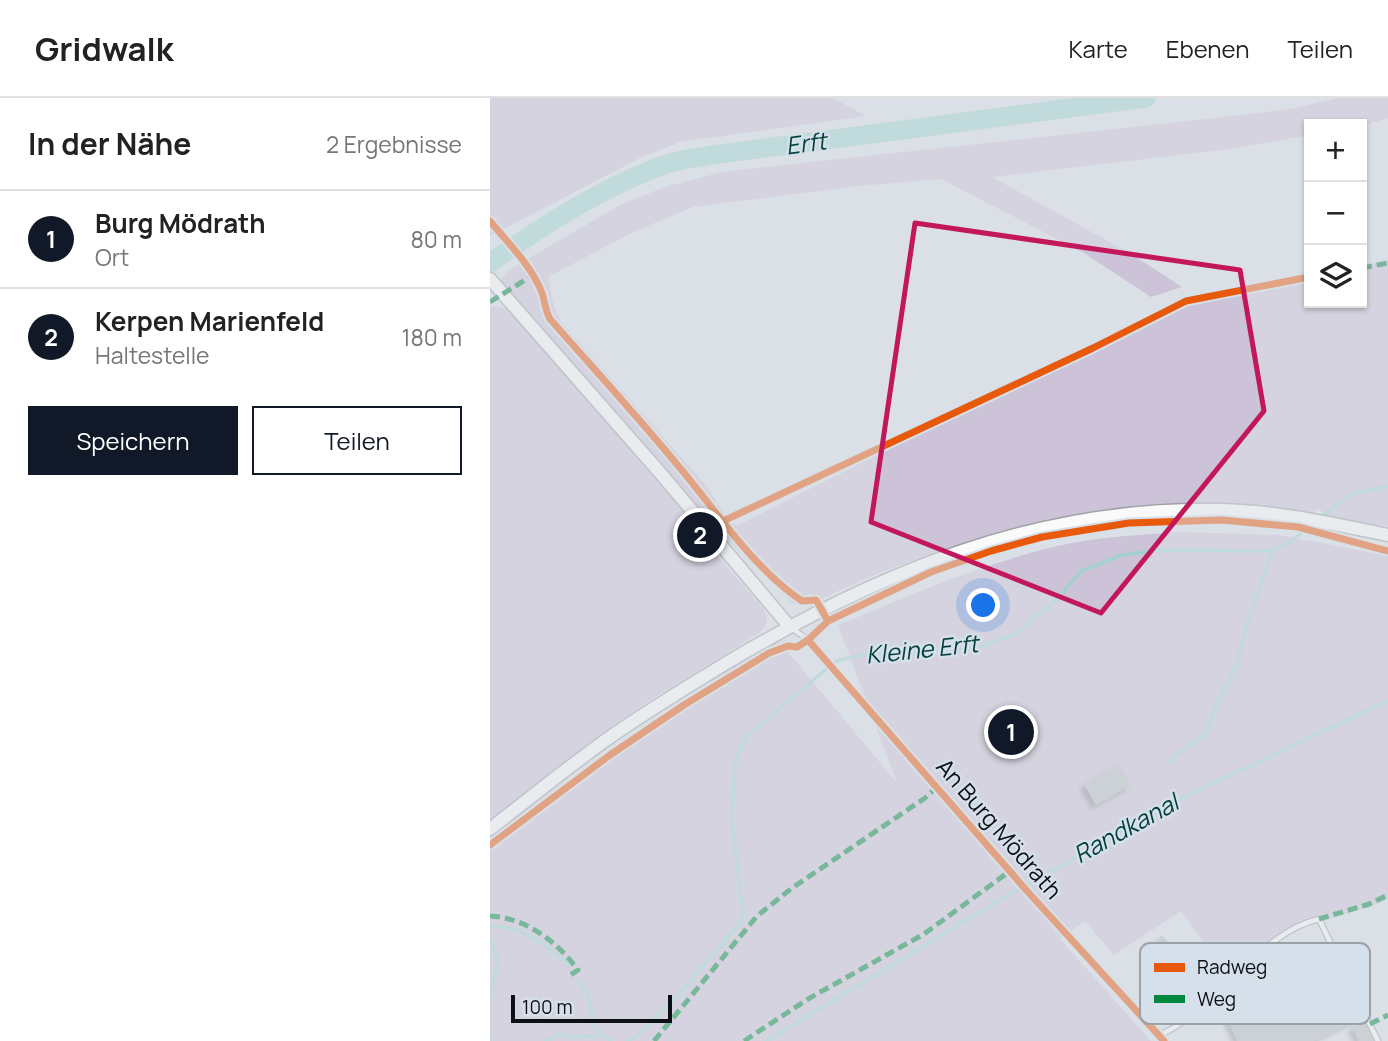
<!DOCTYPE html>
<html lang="de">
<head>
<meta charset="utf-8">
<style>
	:root { --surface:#fff; --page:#f6f6f6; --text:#222; --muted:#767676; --line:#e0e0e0; --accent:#111827 }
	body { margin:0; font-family:Manrope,sans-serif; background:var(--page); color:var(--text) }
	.controls { position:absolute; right:21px; top:21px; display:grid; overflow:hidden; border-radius:0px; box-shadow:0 2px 5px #0004 }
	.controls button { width:63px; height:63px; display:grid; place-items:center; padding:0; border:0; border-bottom:2px solid var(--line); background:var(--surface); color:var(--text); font:35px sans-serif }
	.scale { position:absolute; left:21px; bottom:18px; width:161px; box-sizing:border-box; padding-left:7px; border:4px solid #0c0f13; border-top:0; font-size:19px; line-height:24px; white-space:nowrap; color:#0c0f13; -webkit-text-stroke:5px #d6e0eb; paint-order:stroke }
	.you { position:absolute; left:494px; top:508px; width:24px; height:24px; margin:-18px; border:5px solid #fff; border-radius:50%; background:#1a73e8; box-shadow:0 0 0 10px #1a73e833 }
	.badge { display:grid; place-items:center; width:46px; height:46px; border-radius:50%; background:var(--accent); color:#fff; font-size:23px; font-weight:700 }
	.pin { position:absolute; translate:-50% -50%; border:4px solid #fff; box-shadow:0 2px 7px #0006 }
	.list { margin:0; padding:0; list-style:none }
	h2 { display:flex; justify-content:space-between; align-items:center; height:91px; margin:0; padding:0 28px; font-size:30px }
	h2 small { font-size:23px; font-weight:400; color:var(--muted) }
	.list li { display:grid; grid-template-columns:46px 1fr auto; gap:21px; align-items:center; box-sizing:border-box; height:98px; padding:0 28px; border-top:2px solid var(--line) }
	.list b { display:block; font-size:26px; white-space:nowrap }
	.list p { margin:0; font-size:23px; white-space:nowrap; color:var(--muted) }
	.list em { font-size:23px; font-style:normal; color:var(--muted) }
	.actions { display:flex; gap:14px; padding:21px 28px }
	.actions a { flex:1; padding:16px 0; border:2px solid var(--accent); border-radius:0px; text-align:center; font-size:24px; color:var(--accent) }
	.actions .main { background:var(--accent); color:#fff }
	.icon { flex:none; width:38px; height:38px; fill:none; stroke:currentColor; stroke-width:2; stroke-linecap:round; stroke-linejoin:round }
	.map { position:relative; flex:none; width:898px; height:943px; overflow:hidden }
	header { display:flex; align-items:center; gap:42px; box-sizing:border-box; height:98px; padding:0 35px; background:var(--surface); border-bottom:2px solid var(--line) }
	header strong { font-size:33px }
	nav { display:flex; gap:38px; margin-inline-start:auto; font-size:24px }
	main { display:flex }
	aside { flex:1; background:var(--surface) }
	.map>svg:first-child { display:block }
	.green { fill:#ccc3d8 }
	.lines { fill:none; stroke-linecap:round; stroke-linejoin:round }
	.stream { stroke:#a3d2ce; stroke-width:3.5 }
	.river { stroke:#a3d2ce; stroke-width:19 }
	.building { fill:#b8bec2; filter:url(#shadow) }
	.service-casing { stroke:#9ea3a7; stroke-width:7 }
	.secondary-casing { stroke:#9ea3a7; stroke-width:15 }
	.service { stroke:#fafafb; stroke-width:4.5 }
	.secondary { stroke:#fafafb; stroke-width:12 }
	.quiet { stroke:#00873e; stroke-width:5; stroke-dasharray:10 5; stroke-linecap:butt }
	.cycleway-casing { stroke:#d6e0eb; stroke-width:11 }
	.cycleway { stroke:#e8590c; stroke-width:7 }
	.marked { fill:none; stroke:#c2185b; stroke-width:5; stroke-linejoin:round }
	.labels { text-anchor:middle; stroke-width:5; stroke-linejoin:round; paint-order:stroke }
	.street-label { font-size:23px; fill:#0c0f13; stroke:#d6e0eb }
	.water-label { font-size:24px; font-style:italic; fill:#003f3a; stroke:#d6e0eb }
	.key { fill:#d6e0eb; stroke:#99a1aa; stroke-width:2 }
	.key-label { font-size:19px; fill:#0c0f13 }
</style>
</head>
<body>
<header>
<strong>Gridwalk</strong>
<nav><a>Karte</a><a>Ebenen</a><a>Teilen</a></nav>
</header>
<main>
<aside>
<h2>In der Nähe<small>2 Ergebnisse</small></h2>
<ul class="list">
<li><span class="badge">1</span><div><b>Burg Mödrath</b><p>Ort</p></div><em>80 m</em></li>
<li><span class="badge">2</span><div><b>Kerpen Marienfeld</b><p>Haltestelle</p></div><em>180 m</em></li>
</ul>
<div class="actions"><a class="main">Speichern</a><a>Teilen</a></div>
</aside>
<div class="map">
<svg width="898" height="943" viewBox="0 0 898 943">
	<defs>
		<filter id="shadow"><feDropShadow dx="-4.5" dy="4.5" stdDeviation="2" flood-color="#0004"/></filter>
	</defs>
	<rect width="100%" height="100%" fill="#dbe0e6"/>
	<!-- green -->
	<path class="green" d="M 0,0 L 343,0 L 376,18 L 190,44 L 152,59 L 0,138 Z
		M 849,0 L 898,0 L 898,20 L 872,28 L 819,26 L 819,37 L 740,51 L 502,79 L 643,157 L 692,189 L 661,199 L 594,155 L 451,81 L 368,88 L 203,109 L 143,134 L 58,179 L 63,205 L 71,224 L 219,391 L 235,418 L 226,422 L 219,421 L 10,182 L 19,172 L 132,106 L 175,89 L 232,74 L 716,21 L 801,11 Z
		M 898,162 L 898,428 L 839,421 L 828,410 L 823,416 C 681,388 533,419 400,471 C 371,482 344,495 317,508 L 303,506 L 232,436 L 239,425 L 248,427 L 703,198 L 819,176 L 819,205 L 872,205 L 872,167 Z
		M 6,208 L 18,211 L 190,407 L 235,467 L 274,511 L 277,523 L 274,530 L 269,535 L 154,606 L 112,636 L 0,725 L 0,210 Z
		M 689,434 L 789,437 L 898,458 L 898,801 L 880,809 L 802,832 L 743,884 L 691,813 L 624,857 L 595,823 L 570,841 L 661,943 L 0,943 L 0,740 C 70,685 142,635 217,587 C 239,573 270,548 296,542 L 306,545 L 298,554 L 407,685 L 348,527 C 424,496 501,461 582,445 C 617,438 654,437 689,434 Z"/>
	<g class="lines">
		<!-- stream -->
		<path class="stream" d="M 830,420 L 861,396 L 898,388
			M 680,663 L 715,636 L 728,603 L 747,566 L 758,523 L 782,453
			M 0,828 C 32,827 56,848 79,867
			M 0,841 C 12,860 5,877 0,898
			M 88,882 C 91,886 95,891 97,896 C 106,916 96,932 122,943
			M 0,939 L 1,943
			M 55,943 L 70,936 L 82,939 L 111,938
			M 137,943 L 146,939 L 190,895 L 249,826 L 253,816 L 242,722 L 245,663 L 256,639 L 346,563 L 372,557 L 486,550 L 526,536 L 567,501 L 591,473 L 632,457 L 670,452 L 782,453 L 799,445 L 824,425
			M 276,943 L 520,796 L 691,701 L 898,602"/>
		<!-- river -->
		<path class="river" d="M 0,165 C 53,127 117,86 180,65 C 193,61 208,60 222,57 L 656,0"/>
	</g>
	<!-- building -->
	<path class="building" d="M 519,614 L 542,639 L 524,655 L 518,648 L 512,652 L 503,642 L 508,637 L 502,630 Z
		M 629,666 L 641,687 L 606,707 L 594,686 Z
		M 672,837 L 698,866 L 680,882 L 655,853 Z
		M 846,860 L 874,918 L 823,943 L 748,943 L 734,913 Z
		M 875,922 L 885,943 L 869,943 L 862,929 Z"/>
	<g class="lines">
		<!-- service casing -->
		<g class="service-casing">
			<path id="service" d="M 303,531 L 318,542 L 335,561 L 537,793 L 674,943
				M 669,938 C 690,927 709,913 726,897 C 758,868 786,831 829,821 L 888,943"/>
		</g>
		<!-- secondary casing -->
		<g class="secondary-casing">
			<path id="secondary" d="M 0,181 L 172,377 L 299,528
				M 0,731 C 36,703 72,674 109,647 C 149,618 191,593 233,567 C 388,474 548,408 731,412 C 787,413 843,426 898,437"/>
		</g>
		<!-- service -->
		<use href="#service" class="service"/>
		<!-- secondary -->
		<use href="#secondary" class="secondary"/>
		<!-- quiet -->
		<path class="quiet" d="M 872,170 L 898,165
			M 0,204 L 43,177
			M 0,818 C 37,820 67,844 88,872 L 79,878
			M 829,821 L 879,806 L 898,797
			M 855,874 L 878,862
			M 880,926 L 898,917
			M 164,943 L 267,818 L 302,790 L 435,700 L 447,689
			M 254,943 L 318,901 L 434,836 L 520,773"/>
		<!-- cycleway casing -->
		<g class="cycleway-casing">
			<path id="cycleway" d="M 0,123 C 17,144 38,164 50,190 C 55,200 54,210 60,221 C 103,270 148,319 190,370 C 228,415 262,469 312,503 L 326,502 L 338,523 L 318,542 L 307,549 L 298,548 L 279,555 L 194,607 L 120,657 L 0,747
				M 231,424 L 603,250 L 696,203 L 819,179
				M 338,523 L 441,474 L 501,453 L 552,439 L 639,425 L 731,422 L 808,429 L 898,453
				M 318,542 L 537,793 L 674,943"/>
		</g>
		<!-- cycleway -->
		<use href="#cycleway" class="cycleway"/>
	</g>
	<!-- marked area -->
	<path d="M0 0H898V943H0ZM 425,125 L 750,172 L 774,313 L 611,515 L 381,424 Z" fill="#dbe0e6" fill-opacity=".55" fill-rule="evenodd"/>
	<path class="marked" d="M 425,125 L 750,172 L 774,313 L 611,515 L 381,424 Z"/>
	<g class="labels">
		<!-- street labels -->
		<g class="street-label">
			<text transform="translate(509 731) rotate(49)" y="8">An Burg Mödrath</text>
		</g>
		<!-- water labels -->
		<g class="water-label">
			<text transform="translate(316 46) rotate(-8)" y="8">Erft</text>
			<text transform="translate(432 552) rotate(-6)" y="8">Kleine Erft</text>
			<text transform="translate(636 731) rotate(-29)" y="8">Randkanal</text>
		</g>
	</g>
	<!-- legend -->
	<rect x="650" y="845" width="230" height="81" rx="10" class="key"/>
	<rect x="664" y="865" width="31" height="9" fill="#e8590c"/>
	<rect x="664" y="897" width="31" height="8" fill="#00873e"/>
	<g class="key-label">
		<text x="707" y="876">Radweg</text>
		<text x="707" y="908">Weg</text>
	</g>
</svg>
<div class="controls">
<button>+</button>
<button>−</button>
<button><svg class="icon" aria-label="layers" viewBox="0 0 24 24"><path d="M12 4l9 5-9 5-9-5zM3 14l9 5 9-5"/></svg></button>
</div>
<div class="scale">100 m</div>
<div class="you"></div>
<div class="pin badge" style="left:521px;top:634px">1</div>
<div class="pin badge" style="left:210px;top:437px">2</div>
</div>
</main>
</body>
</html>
